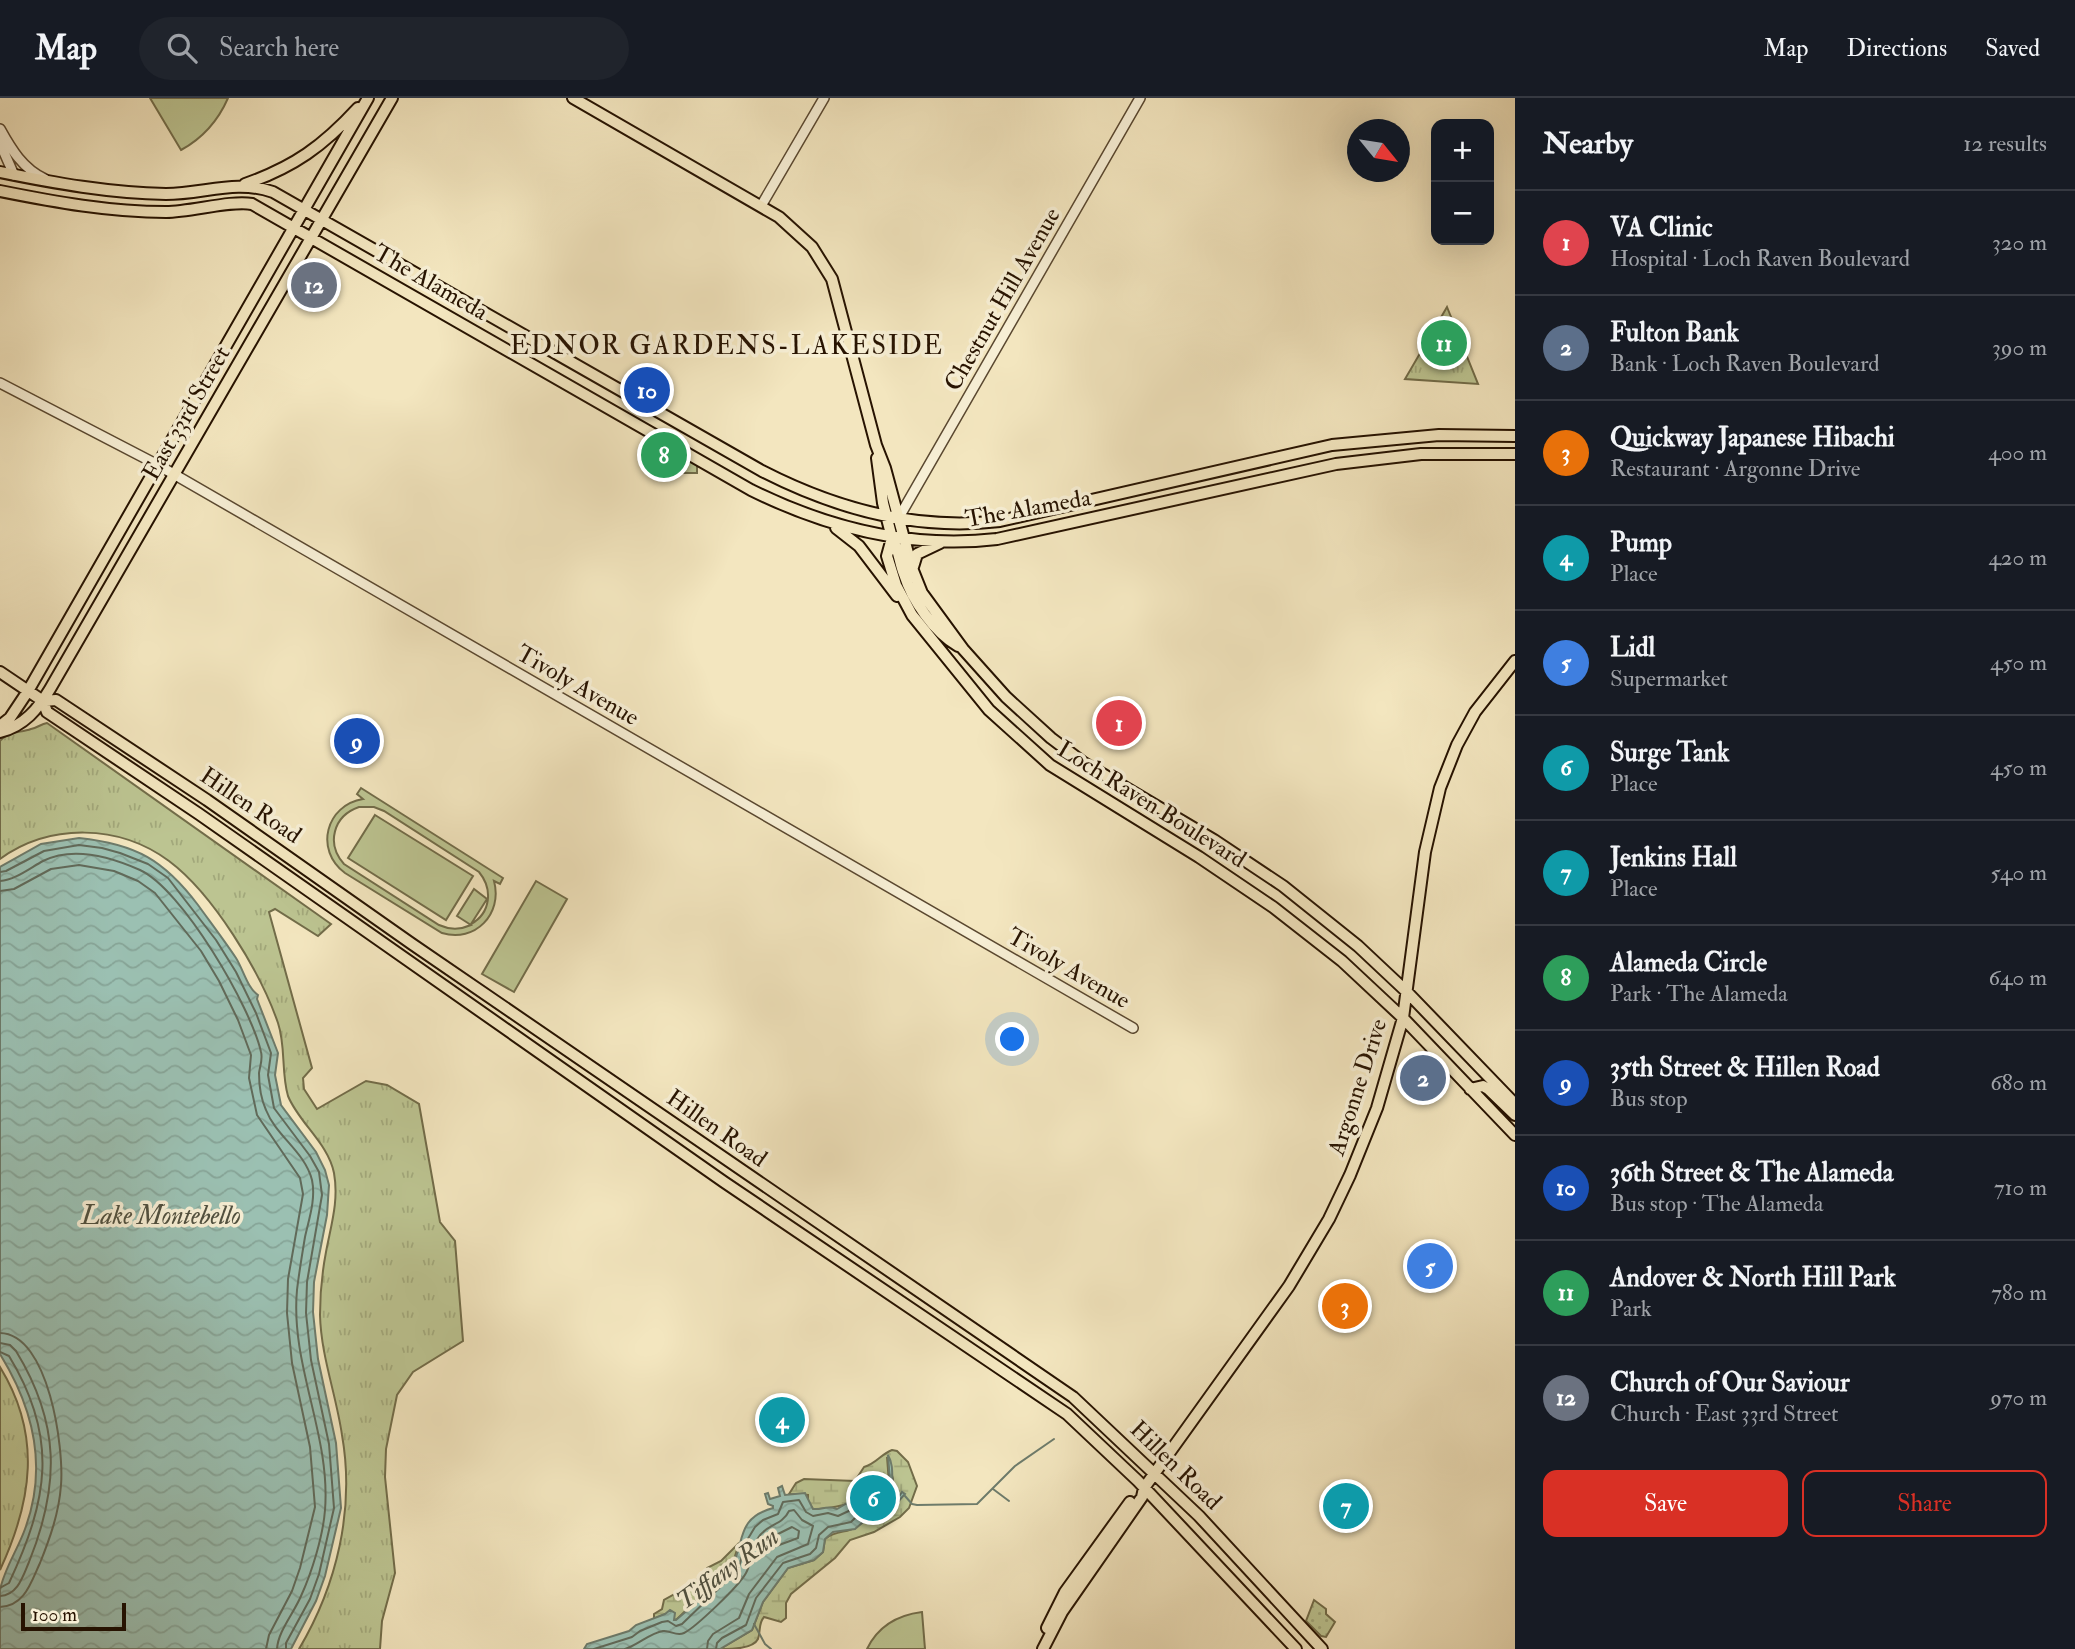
<!DOCTYPE html>
<html lang="en">
<head>
<meta charset="utf-8">
<style>
	:root { --surface:#171b24; --page:#20242c; --text:#f1f3f6; --muted:#9ea1a6; --line:#363941; --accent:#d93025 }
	body { margin:0; font-family:"IM FELL Double Pica",serif; background:var(--page); color:var(--text) }
	.controls { position:absolute; right:21px; top:21px; display:grid; overflow:hidden; border-radius:14px; box-shadow:0 7px 28px #0002 }
	.controls button { width:63px; height:63px; display:grid; place-items:center; padding:0; border:0; border-bottom:2px solid var(--line); background:var(--surface); color:var(--text); font:35px sans-serif }
	.compass { position:absolute; left:1347px; top:21px; width:63px; height:63px; border-radius:50%; background:var(--surface); box-shadow:0 7px 28px #0002; rotate:120deg }
	.scale { position:absolute; left:21px; bottom:18px; width:105px; box-sizing:border-box; padding-left:7px; border:4px solid #271301; border-top:0; font-size:19px; line-height:24px; white-space:nowrap; color:#271301; -webkit-text-stroke:5px #f7efd5; paint-order:stroke }
	.you { position:absolute; left:1013px; top:942px; width:24px; height:24px; margin:-18px; border:5px solid #fff; border-radius:50%; background:#1a73e8; box-shadow:0 0 0 10px #1a73e833 }
	.badge { display:grid; place-items:center; width:46px; height:46px; border-radius:50%; background:var(--accent); color:#fff; font-size:23px; font-weight:700 }
	.pin { position:absolute; translate:-50% -50%; border:4px solid #fff; box-shadow:0 2px 7px #0006 }
	.list { margin:0; padding:0; list-style:none }
	h2 { display:flex; justify-content:space-between; align-items:center; height:91px; margin:0; padding:0 28px; font-size:30px }
	h2 small { font-size:23px; font-weight:400; color:var(--muted) }
	.list li { display:grid; grid-template-columns:46px 1fr auto; gap:21px; align-items:center; box-sizing:border-box; height:105px; padding:0 28px; border-top:2px solid var(--line) }
	.list b { display:block; font-size:26px; white-space:nowrap }
	.list p { margin:0; font-size:23px; white-space:nowrap; color:var(--muted) }
	.list em { font-size:23px; font-style:normal; color:var(--muted) }
	.actions { display:flex; gap:14px; padding:21px 28px }
	.actions a { flex:1; padding:16px 0; border:2px solid var(--accent); border-radius:14px; text-align:center; font-size:24px; color:var(--accent) }
	.actions .main { background:var(--accent); color:#fff }
	.icon { flex:none; width:38px; height:38px; fill:none; stroke:currentColor; stroke-width:2; stroke-linecap:round; stroke-linejoin:round }
	.map { position:relative; flex:none; width:1515px; height:1551px; overflow:hidden }
	header { display:flex; align-items:center; gap:42px; box-sizing:border-box; height:98px; padding:0 35px; background:var(--surface); border-bottom:2px solid var(--line) }
	header strong { font-size:33px }
	nav { display:flex; gap:38px; margin-inline-start:auto; font-size:24px }
	.search { width:490px; height:63px; background:var(--page); display:flex; align-items:center; gap:18px; box-sizing:border-box; padding:0 24px; border-radius:38px; color:var(--muted); font-size:26px }
	main { display:flex }
	aside { flex:1; background:var(--surface) }
	.map>svg:first-child { display:block }
	.grass { fill:url(#grass-dots); stroke:#726c49; stroke-width:2 }
	.wetland { fill:url(#wetland-marsh); stroke:#726c49; stroke-width:2 }
	.park { fill:url(#park-tufts); stroke:#726c49; stroke-width:2 }
	.pitch { fill:#bcc491; stroke:#726c49; stroke-width:2; fill-rule:evenodd }
	.water { fill:url(#water-waves); stroke:#6d7b6b; stroke-width:2 }
	.lines { fill:none; stroke-linecap:round; stroke-linejoin:round }
	.shore { stroke:#616a5a; stroke-width:2 }
	.stream { stroke:#6d7b6b; stroke-width:2 }
	.minor-casing { stroke:#5a4830; stroke-width:12 }
	.major-casing { stroke:#271301; stroke-width:14 }
	.minor { stroke:#f7efd5; stroke-width:9 }
	.major { stroke:#f3e6bf; stroke-width:10 }
	.labels { text-anchor:middle; stroke-width:7; stroke-linejoin:round; paint-order:stroke }
	.street-label { font-size:24px; fill:#271301; stroke:#f7efd5 }
	.neighbourhood-label { font-size:26px; letter-spacing:2px; fill:#271301; stroke:#f7efd5 }
	.water-label { font-size:26px; font-style:italic; fill:#50503f; stroke:#f7efd5 }
</style>
</head>
<body>
<header>
<strong>Map</strong>
<div class="search"><svg class="icon" aria-label="search" viewBox="0 0 24 24"><circle cx="10" cy="10" r="6"/><path d="M15 15l6 6"/></svg>Search here</div>
<nav><a>Map</a><a>Directions</a><a>Saved</a></nav>
</header>
<main>
<div class="map">
<svg width="1515" height="1551" viewBox="0 0 1515 1551">
	<defs>
		<pattern id="grass-dots" width="8" height="8" patternUnits="userSpaceOnUse" patternTransform="scale(1.75)"><rect width="8" height="8" fill="#bcc491"/><path d="M2 2h.1M6 6h.1" fill="none" stroke="#a2a87b" stroke-width="1.8" stroke-linecap="round"/></pattern>
		<pattern id="wetland-marsh" width="20" height="14" patternUnits="userSpaceOnUse" patternTransform="scale(1.75)"><rect width="20" height="14" fill="#bcc491"/><path d="M1 5h8M5 5V1M11 12h8M15 12V8" fill="none" stroke="#a2a87b"/></pattern>
		<pattern id="park-tufts" width="24" height="20" patternUnits="userSpaceOnUse" patternTransform="scale(1.75)"><rect width="24" height="20" fill="#bcc491"/><path d="M3 7l-1-3M5 7V3M7 7l1-3M15 17l-1-3M17 17v-4M19 17l1-3" fill="none" stroke="#a2a87b"/></pattern>
		<pattern id="water-waves" width="16" height="10" patternUnits="userSpaceOnUse" patternTransform="scale(1.75)"><rect width="16" height="10" fill="#9bc0b2"/><path d="M0 5q4-4 8 0t8 0" fill="none" stroke="#86a497"/></pattern>
	</defs>
	<rect width="100%" height="100%" fill="#f3e6bf"/>
	<filter id="stains"><feTurbulence type="fractalNoise" baseFrequency=".00286" numOctaves="4"/><feColorMatrix values="0 0 0 0 .2 0 0 0 0 .09 0 0 0 0 .02 0 0 0 .5 -.17"/></filter>
	<radialGradient id="worn" r=".72"><stop offset=".6" stop-color="#630" stop-opacity="0"/><stop offset="1" stop-color="#630" stop-opacity=".3"/></radialGradient>
	<!-- grass -->
	<path class="grass" d="M 1314,1502 L 1326,1511 L 1326,1516 L 1335,1524 L 1326,1539 L 1321,1538 L 1306,1523 Z"/>
	<!-- wetland -->
	<path class="wetland" d="M 892,1352 L 897,1353 L 908,1364 L 917,1388 L 909,1410 L 900,1419 L 874,1434 L 850,1442 L 835,1460 L 791,1496 L 786,1505 L 786,1520 L 781,1524 L 764,1519 C 758,1526 761,1532 758,1541 C 753,1551 731,1551 720,1551 L 752,1532 L 763,1504 L 788,1470 L 814,1462 L 823,1454 L 825,1441 C 837,1431 847,1436 856,1429 C 871,1418 878,1408 896,1406 L 899,1403 L 891,1389 L 893,1381 L 887,1359 L 889,1385 L 878,1388 L 864,1403 C 845,1405 833,1412 813,1411 L 808,1404 L 808,1397 L 789,1396 L 796,1385 L 804,1381 L 855,1383 L 864,1369 C 876,1366 881,1356 892,1352 Z
		M 739,1445 L 732,1468 L 676,1522 L 665,1516 L 654,1521 L 654,1516 L 662,1511 L 664,1502 L 689,1488 L 700,1479 L 707,1470 L 721,1463 Z"/>
	<!-- park -->
	<path class="park" d="M 1447,209 L 1478,286 L 1405,281 Z
		M 652,342 L 697,366 L 697,375 L 650,375 L 647,370 L 647,346 Z
		M 47,625 L 331,826 L 318,838 L 275,811 L 269,814 L 312,970 L 303,980 L 304,991 L 317,1011 L 366,983 L 387,987 L 419,1006 L 440,1124 L 455,1143 L 463,1243 L 413,1274 L 397,1297 L 386,1351 L 385,1379 L 395,1475 L 382,1523 L 380,1551 L 299,1551 C 337,1487 355,1411 342,1337 C 336,1296 321,1258 320,1217 C 320,1196 322,1175 326,1154 C 331,1127 339,1103 334,1075 C 328,1045 299,1025 288,998 C 281,974 286,949 278,925 C 260,873 213,796 169,763 C 119,726 50,725 0,761 L 0,643 C 8,633 20,635 31,631 C 37,630 41,626 47,625 Z
		M 0,1269 C 42,1337 32,1403 0,1472 Z"/>
	<!-- pitch -->
	<path class="pitch" d="M 150,0 L 228,0 C 218,23 203,40 181,52 Z
		M 361,690 L 503,780 L 500,786 L 494,783 C 503,816 475,845 442,835 L 345,775 C 314,752 326,707 363,701 L 357,696 ZM 359,709 L 374,709 L 384,713 L 479,774 C 493,791 491,815 471,826 L 487,801 L 474,791 L 457,818 L 471,827 C 460,832 450,832 439,827 L 344,766 C 326,746 333,718 359,709 Z
		M 375,717 L 473,778 L 446,822 L 348,760 Z
		M 536,783 L 567,801 L 514,894 L 482,876 Z
		M 922,1514 L 925,1551 L 867,1551 C 878,1528 898,1517 922,1514 Z"/>
	<!-- water -->
	<path class="water" d="M 79,740 C 136,746 164,762 198,807 C 211,825 224,842 236,860 C 243,871 248,891 258,897 L 257,901 L 278,955 L 275,977 L 281,1007 L 316,1054 L 325,1072 L 329,1087 L 327,1117 L 314,1184 L 313,1214 L 318,1261 L 336,1345 L 341,1410 L 325,1478 L 316,1503 L 291,1551 L 0,1551 C 0,1532 0,1510 0,1492 C 4,1471 18,1451 25,1431 C 48,1369 34,1311 0,1256 L 0,769 L 41,746 Z
		M 888,1357 C 896,1371 889,1385 895,1400 L 898,1400 L 902,1394 L 905,1396 L 896,1406 L 882,1408 L 855,1431 L 833,1434 L 825,1441 L 823,1454 L 814,1462 L 788,1470 L 763,1504 L 752,1532 L 720,1551 L 584,1551 L 587,1546 L 629,1533 L 636,1527 L 665,1516 L 670,1512 L 675,1515 L 674,1522 L 676,1522 C 694,1506 718,1490 731,1469 C 746,1446 734,1421 773,1410 L 773,1408 L 768,1406 L 765,1396 L 768,1395 L 770,1401 L 780,1398 L 778,1390 L 782,1388 L 785,1397 L 805,1395 L 813,1411 C 823,1412 826,1407 837,1411 L 849,1404 L 863,1403 L 878,1388 L 890,1383 Z"/>
	<g class="lines">
		<!-- shore -->
		<path class="shore" d="M 0,774 L 6,773 L 44,753 L 79,747 L 102,750 L 120,755 L 148,766 L 168,780 L 216,842 L 236,874 L 256,915 L 271,955 L 268,977 L 274,1010 L 310,1058 L 319,1074 L 322,1097 L 307,1184 L 306,1215 L 311,1262 L 329,1346 L 334,1410 L 319,1476 L 310,1501 L 286,1545 L 286,1551
			M 0,783 C 15,782 30,770 43,763 C 73,748 111,759 140,772 C 182,791 251,909 261,954 C 263,961 260,968 259,975 C 259,987 261,1001 266,1012 C 276,1038 305,1054 312,1082 C 316,1101 309,1121 305,1139 C 302,1157 299,1175 297,1192 C 290,1267 331,1337 325,1412 C 323,1438 312,1474 301,1498 C 294,1515 278,1533 277,1551
			M 0,793 L 14,791 L 51,771 L 79,767 L 114,773 L 138,783 L 155,795 L 201,853 L 219,883 L 238,922 L 251,957 L 249,980 L 257,1017 L 300,1080 L 303,1096 L 288,1181 L 287,1215 L 292,1265 L 310,1349 L 315,1409 L 300,1470 L 292,1493 L 269,1537 L 266,1551
			M 0,1235 C 49,1236 64,1350 61,1387 C 59,1415 50,1440 40,1465 C 31,1484 25,1508 0,1509
			M 0,1245 L 10,1247 L 16,1253 C 60,1325 60,1387 29,1464 C 23,1478 18,1497 0,1498
			M 0,1254 L 9,1258 C 59,1340 48,1402 9,1485 L 0,1490
			M 792,1429 L 799,1433 L 798,1440 L 771,1450 L 768,1449 L 767,1445 L 774,1438 Z
			M 594,1551 L 632,1539 L 640,1533 L 662,1524 L 668,1523 L 676,1528 L 682,1526 L 738,1472 L 746,1444 L 755,1429 L 763,1422 L 778,1416 L 783,1404 L 799,1402 L 806,1414 L 813,1418 L 828,1415 L 838,1418 L 853,1411 L 859,1412 L 859,1416 L 851,1424 L 828,1429 L 819,1437 L 816,1450 L 810,1456 L 783,1465 L 756,1500 L 746,1527 L 722,1540 L 717,1545 L 716,1551
			M 625,1551 C 638,1547 650,1535 663,1533 C 671,1532 676,1539 684,1535 C 696,1529 739,1488 746,1475 C 752,1464 751,1450 758,1440 C 766,1426 782,1428 789,1413 L 794,1412 L 802,1422 L 813,1428 L 808,1446 L 777,1459 L 749,1496 L 739,1520 L 713,1536 L 708,1543 L 707,1551"/>
		<!-- stream -->
		<path class="stream" d="M 993,1391 L 1009,1403
			M 905,1398 L 912,1406 L 917,1407 L 977,1406 L 1015,1368 L 1054,1341
			M 754,1526 L 765,1546 L 771,1551"/>
		<!-- minor casing -->
		<g class="minor-casing">
			<path id="minor" d="M 0,31 C 11,51 23,71 45,81
				M 1,37 L 3,52 L 14,77
				M 761,108 L 824,0
				M 0,285 L 158,367 L 1133,930
				M 898,421 L 1140,0"/>
		</g>
		<!-- major casing -->
		<g class="major-casing">
			<path id="major" d="M 573,0 L 779,119 L 812,149 L 832,181 L 876,347 L 885,370 L 912,470 L 922,495 L 963,551 L 1006,599 L 1051,640 L 1084,665 L 1214,742 L 1283,788 L 1358,848 L 1407,894 L 1515,1006
				M 0,74 C 54,85 110,95 166,96 C 204,96 236,81 273,94 L 762,373 C 836,411 916,433 1000,423 L 1332,347 L 1439,337 L 1515,338
				M 245,86 C 294,69 323,48 358,10
				M 0,93 C 55,104 110,114 166,114 C 191,114 231,102 252,106 L 751,392 C 828,430 911,451 997,441 L 1336,366 L 1421,356 L 1515,356
				M 877,360 L 883,405 L 892,440 L 887,458 L 896,487 L 912,517 L 989,612 L 1050,667 L 1199,759 L 1273,809 L 1342,863 L 1403,920 L 1515,1037
				M 836,430 L 859,448 L 897,498
				M 891,439 C 899,450 899,464 904,476 C 912,502 934,534 958,548
				M 913,469 L 917,456 L 940,445
				M 0,574 L 43,603 L 47,614 L 199,716 L 724,1084 L 1067,1316 L 1138,1383 L 1296,1551
				M 43,603 L 56,602 L 207,702 L 412,846 L 1073,1299 L 1199,1418 L 1322,1551
				M 0,628 L 10,620 L 28,593 L 368,0
				M 0,634 C 24,628 38,611 50,591 L 392,0
				M 1470,991 L 1483,988 L 1488,991 L 1515,1017
				M 1047,1530 L 1065,1494 L 1130,1404
				M 1043,1551 L 1062,1514 L 1142,1399 L 1144,1390 L 1289,1188 L 1329,1121 L 1350,1077 L 1377,1010 L 1403,920 L 1425,754 L 1440,690 L 1457,647 L 1475,614 L 1515,563"/>
		</g>
		<!-- minor -->
		<use href="#minor" class="minor"/>
		<!-- major -->
		<use href="#major" class="major"/>
	</g>
	<g class="labels">
		<!-- street labels -->
		<g class="street-label">
			<text transform="translate(431 184) rotate(30)" y="8">The Alameda</text>
			<text transform="translate(1002 201) rotate(-60)" y="8">Chestnut Hill Avenue</text>
			<text transform="translate(186 315) rotate(-60)" y="8">East 33rd Street</text>
			<text transform="translate(1028 410) rotate(-10)" y="8">The Alameda</text>
			<text transform="translate(578 587) rotate(30)" y="8">Tivoly Avenue</text>
			<text transform="translate(1152 706) rotate(32)" y="8">Loch Raven Boulevard</text>
			<text transform="translate(251 707) rotate(34)" y="8">Hillen Road</text>
			<text transform="translate(1069 870) rotate(30)" y="8">Tivoly Avenue</text>
			<text transform="translate(1357 989) rotate(-72)" y="8">Argonne Drive</text>
			<text transform="translate(717 1030) rotate(35)" y="8">Hillen Road</text>
			<text transform="translate(1176 1367) rotate(44)" y="8">Hillen Road</text>
		</g>
		<!-- neighbourhood labels -->
		<g class="neighbourhood-label">
			<text x="727" y="256">EDNOR GARDENS-LAKESIDE</text>
		</g>
		<!-- water labels -->
		<g class="water-label">
			<text x="161" y="1126">Lake Montebello</text>
			<text transform="translate(727 1470) rotate(-36)" y="9">Tiffany Run</text>
		</g>
	</g>
	<rect width="100%" height="100%" filter="url(#stains)"/>
	<rect width="100%" height="100%" fill="url(#worn)"/>
</svg>
<div class="controls">
<button>+</button>
<button>−</button>
</div>
<svg class="compass" viewBox="-18 -18 36 36"><path d="M0-13l5 13h-10z" fill="#e53935"/><path d="M0 13l5-13h-10z" fill="#9ea1a6"/></svg>
<div class="scale">100 m</div>
<div class="you"></div>
<div class="pin badge" style="left:1119px;top:625px;background:#e0444e">1</div>
<div class="pin badge" style="left:1423px;top:980px;background:#5c6f8a">2</div>
<div class="pin badge" style="left:1345px;top:1208px;background:#e8710a">3</div>
<div class="pin badge" style="left:782px;top:1322px;background:#0f9aa8">4</div>
<div class="pin badge" style="left:1430px;top:1168px;background:#3f7fe0">5</div>
<div class="pin badge" style="left:873px;top:1400px;background:#0f9aa8">6</div>
<div class="pin badge" style="left:1346px;top:1408px;background:#0f9aa8">7</div>
<div class="pin badge" style="left:664px;top:357px;background:#2e9e5b">8</div>
<div class="pin badge" style="left:357px;top:643px;background:#1a4fb4">9</div>
<div class="pin badge" style="left:647px;top:292px;background:#1a4fb4">10</div>
<div class="pin badge" style="left:1444px;top:245px;background:#2e9e5b">11</div>
<div class="pin badge" style="left:314px;top:187px;background:#6b7280">12</div>
</div>
<aside>
<h2>Nearby<small>12 results</small></h2>
<ul class="list">
<li><span class="badge" style="background:#e0444e">1</span><div><b>VA Clinic</b><p>Hospital · Loch Raven Boulevard</p></div><em>320 m</em></li>
<li><span class="badge" style="background:#5c6f8a">2</span><div><b>Fulton Bank</b><p>Bank · Loch Raven Boulevard</p></div><em>390 m</em></li>
<li><span class="badge" style="background:#e8710a">3</span><div><b>Quickway Japanese Hibachi</b><p>Restaurant · Argonne Drive</p></div><em>400 m</em></li>
<li><span class="badge" style="background:#0f9aa8">4</span><div><b>Pump</b><p>Place</p></div><em>420 m</em></li>
<li><span class="badge" style="background:#3f7fe0">5</span><div><b>Lidl</b><p>Supermarket</p></div><em>450 m</em></li>
<li><span class="badge" style="background:#0f9aa8">6</span><div><b>Surge Tank</b><p>Place</p></div><em>450 m</em></li>
<li><span class="badge" style="background:#0f9aa8">7</span><div><b>Jenkins Hall</b><p>Place</p></div><em>540 m</em></li>
<li><span class="badge" style="background:#2e9e5b">8</span><div><b>Alameda Circle</b><p>Park · The Alameda</p></div><em>640 m</em></li>
<li><span class="badge" style="background:#1a4fb4">9</span><div><b>35th Street &amp; Hillen Road</b><p>Bus stop</p></div><em>680 m</em></li>
<li><span class="badge" style="background:#1a4fb4">10</span><div><b>36th Street &amp; The Alameda</b><p>Bus stop · The Alameda</p></div><em>710 m</em></li>
<li><span class="badge" style="background:#2e9e5b">11</span><div><b>Andover &amp; North Hill Park</b><p>Park</p></div><em>780 m</em></li>
<li><span class="badge" style="background:#6b7280">12</span><div><b>Church of Our Saviour</b><p>Church · East 33rd Street</p></div><em>970 m</em></li>
</ul>
<div class="actions"><a class="main">Save</a><a>Share</a></div>
</aside>
</main>
</body>
</html>
